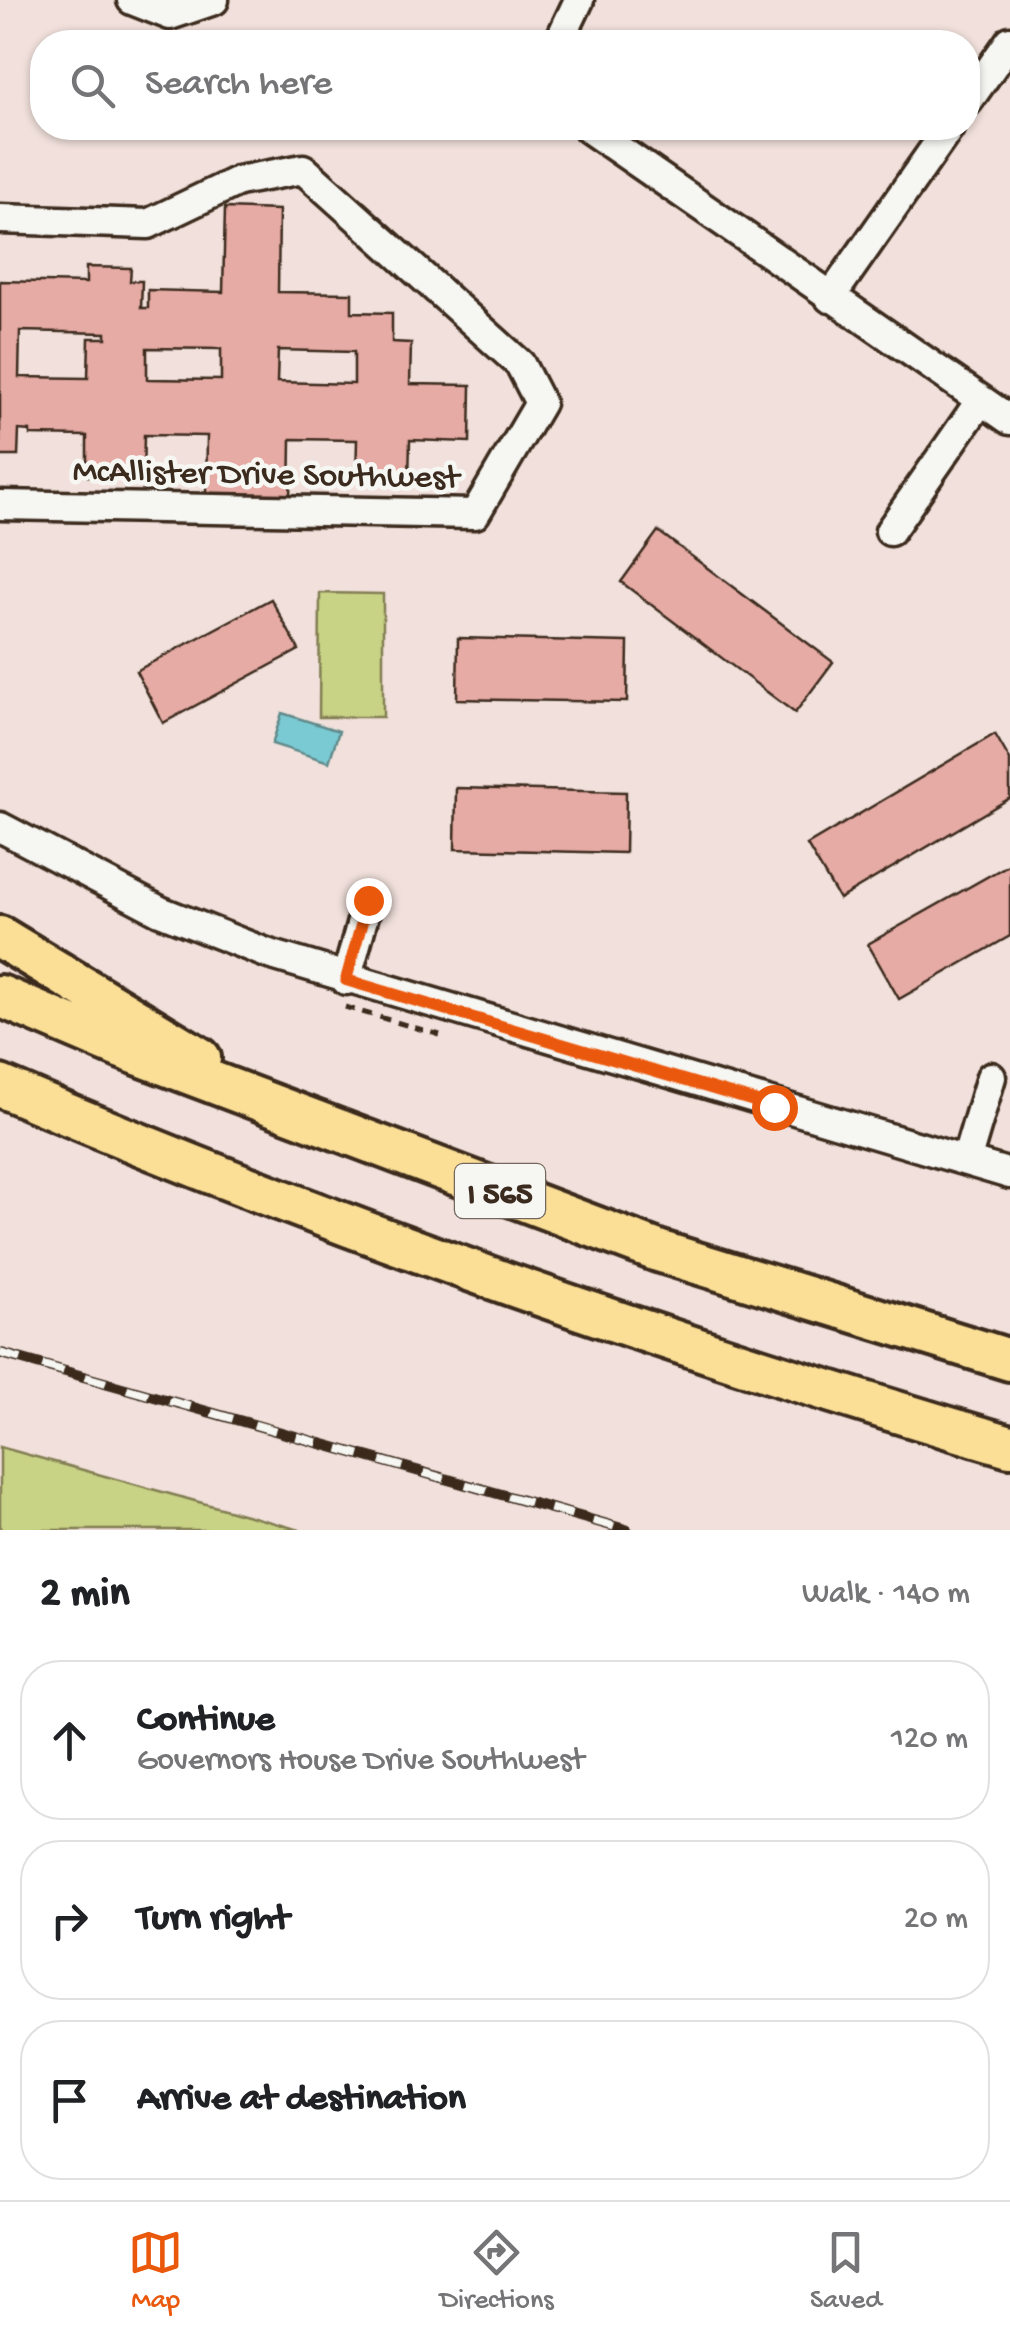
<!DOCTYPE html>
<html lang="en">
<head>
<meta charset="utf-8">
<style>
	:root { --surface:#fff; --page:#f6f6f6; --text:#202124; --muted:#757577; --line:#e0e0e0; --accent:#ea580c }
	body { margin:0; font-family:"Gochi Hand",sans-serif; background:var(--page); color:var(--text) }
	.stop { position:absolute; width:30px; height:30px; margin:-22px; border:8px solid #ea580c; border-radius:50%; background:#fff }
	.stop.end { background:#ea580c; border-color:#fff; box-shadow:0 2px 10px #0008 }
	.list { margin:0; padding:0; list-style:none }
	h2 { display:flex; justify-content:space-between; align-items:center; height:130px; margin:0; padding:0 40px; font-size:42px }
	h2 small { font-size:32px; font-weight:400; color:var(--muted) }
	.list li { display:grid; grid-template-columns:65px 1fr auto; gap:30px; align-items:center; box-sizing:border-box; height:160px; margin:0 20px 20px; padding:0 20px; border:2px solid var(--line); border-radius:40px }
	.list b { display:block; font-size:38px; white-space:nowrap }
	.list p { margin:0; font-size:32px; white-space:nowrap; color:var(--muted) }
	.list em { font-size:32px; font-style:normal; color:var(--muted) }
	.icon { flex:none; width:55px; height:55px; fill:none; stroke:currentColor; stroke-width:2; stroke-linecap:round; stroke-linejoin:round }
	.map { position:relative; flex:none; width:1010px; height:1530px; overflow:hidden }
	.search { position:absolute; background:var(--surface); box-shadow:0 2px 8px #0004; left:30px; right:30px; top:30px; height:110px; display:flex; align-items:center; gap:25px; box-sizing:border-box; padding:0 35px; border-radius:40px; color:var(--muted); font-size:38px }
	.sheet { height:670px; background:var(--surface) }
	nav { display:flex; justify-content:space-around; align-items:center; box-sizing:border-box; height:140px; border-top:2px solid var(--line); background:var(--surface); font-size:28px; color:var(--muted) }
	nav a { display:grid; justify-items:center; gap:5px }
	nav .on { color:var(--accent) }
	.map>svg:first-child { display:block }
	.green { fill:#c8d386; stroke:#827e52; stroke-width:2.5 }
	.water { fill:#7acad3; stroke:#618a8b; stroke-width:2.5 }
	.building { fill:#e6aba5; stroke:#3b2a1e; stroke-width:2.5; fill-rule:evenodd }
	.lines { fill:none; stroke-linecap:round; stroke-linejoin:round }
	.minor-casing { stroke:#3b2a1e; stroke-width:35 }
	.highway-casing { stroke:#3b2a1e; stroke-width:48 }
	.path { stroke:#3b2a1e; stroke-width:5; stroke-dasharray:10 8; stroke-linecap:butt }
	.minor { stroke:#f6f6f2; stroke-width:28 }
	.highway { stroke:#fbdf96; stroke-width:40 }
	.rail-casing { stroke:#3b2a1e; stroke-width:11 }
	.rail { stroke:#f6f6f2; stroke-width:8; stroke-dasharray:22; stroke-linecap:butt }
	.route { stroke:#ea580c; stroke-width:12 }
	.labels { text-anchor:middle; stroke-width:9; stroke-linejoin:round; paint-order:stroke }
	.shield { fill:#f6f6f2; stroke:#73675e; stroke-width:2.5 }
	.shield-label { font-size:32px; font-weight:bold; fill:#3b2a1e }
	.street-label { font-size:35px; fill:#3b2a1e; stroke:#f6f6f2 }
</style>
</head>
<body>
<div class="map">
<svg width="1010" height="1530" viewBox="0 0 1010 1530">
	<rect width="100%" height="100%" fill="#f1e0db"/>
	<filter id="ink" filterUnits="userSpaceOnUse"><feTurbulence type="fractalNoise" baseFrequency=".01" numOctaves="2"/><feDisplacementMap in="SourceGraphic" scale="20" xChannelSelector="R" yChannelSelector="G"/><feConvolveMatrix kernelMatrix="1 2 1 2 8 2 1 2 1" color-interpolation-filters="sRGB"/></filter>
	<g filter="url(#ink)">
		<!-- green -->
		<path class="green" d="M 320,593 L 383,594 L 383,717 L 319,717 Z
			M 0,1447 L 300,1530 L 0,1530 Z"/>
		<!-- water -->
		<path class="water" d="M 282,713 L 339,731 L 329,762 L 272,744 Z"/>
		<!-- building -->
		<path class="building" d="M 225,208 L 279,210 L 278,292 L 352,293 L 352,312 L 392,313 L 392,342 L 411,343 L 410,384 L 471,385 L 470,442 L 410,440 L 409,479 L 356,478 L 357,440 L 291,439 L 290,503 L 206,502 L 207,436 L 144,435 L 143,477 L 87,476 L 87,436 L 30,435 L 30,431 L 19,430 L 18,456 L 0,456 L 0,281 L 86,283 L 86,267 L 131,268 L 130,281 L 142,281 L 141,308 L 148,308 L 148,290 L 223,292 ZM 20,331 L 106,333 L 106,338 L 89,338 L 88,378 L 19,377 ZM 147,348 L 221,349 L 221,380 L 147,379 ZM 278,350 L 354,352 L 354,384 L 277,382 Z
			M 658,531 L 833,662 L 795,713 L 621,582 Z
			M 271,599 L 299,650 L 163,723 L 136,671 Z
			M 458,638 L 628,642 L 627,702 L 457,699 Z
			M 995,734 L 1010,760 L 1010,798 L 839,899 L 807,845 Z
			M 456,788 L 626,792 L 625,853 L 455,849 Z
			M 1010,864 L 1010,936 L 899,999 L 868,944 Z"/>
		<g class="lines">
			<!-- minor casing -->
			<g class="minor-casing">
				<path id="minor" d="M 132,0 L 170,15 L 214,0
					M 559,42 L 579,0
					M 968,101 L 1010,41
					M 588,128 L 1010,420
					M 0,219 L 148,224 L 238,181 L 303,169 L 520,364 L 540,403 L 475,514 L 0,505
					M 830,298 L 949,128
					M 890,531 L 981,400
					M 0,827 L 160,911 L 269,954 L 1010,1174
					M 346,980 L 368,900
					M 966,1161 L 991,1077"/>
			</g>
			<!-- highway casing -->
			<g class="highway-casing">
				<path id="highway" d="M 0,937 L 200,1058
					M 0,996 L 122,1048 L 658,1251 L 1010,1360
					M 0,1086 C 330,1227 666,1345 1010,1446"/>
			</g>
			<!-- path -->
			<path class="path" d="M 345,1007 L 440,1035"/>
			<!-- minor -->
			<use href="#minor" class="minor"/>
			<!-- highway -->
			<use href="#highway" class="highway"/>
			<!-- rail casing -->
			<g class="rail-casing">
				<path id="rail" d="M 0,1353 L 627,1530"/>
			</g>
			<!-- rail -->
			<use href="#rail" class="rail"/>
		</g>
	</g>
	<g class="lines" filter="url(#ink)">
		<!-- route -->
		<path class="route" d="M 368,900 L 346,980 L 774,1107"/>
	</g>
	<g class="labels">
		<!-- shield labels -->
		<rect class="shield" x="455" y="1164" width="90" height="54" rx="8"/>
		<g class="shield-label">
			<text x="500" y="1202">I 565</text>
		</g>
		<!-- street labels -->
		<g class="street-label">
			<text transform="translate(266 471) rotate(1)" y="12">McAllister Drive Southwest</text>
		</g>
	</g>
</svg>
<div class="stop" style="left:774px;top:1107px"></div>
<div class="stop end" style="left:368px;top:900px"></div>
<div class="search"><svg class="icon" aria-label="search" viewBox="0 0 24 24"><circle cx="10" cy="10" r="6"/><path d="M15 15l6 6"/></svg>Search here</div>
</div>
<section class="sheet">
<h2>2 min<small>Walk · 140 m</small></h2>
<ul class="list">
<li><svg class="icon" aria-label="ahead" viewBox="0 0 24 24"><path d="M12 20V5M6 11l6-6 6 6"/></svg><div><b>Continue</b><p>Governors House Drive Southwest</p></div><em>120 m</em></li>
<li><svg class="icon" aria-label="right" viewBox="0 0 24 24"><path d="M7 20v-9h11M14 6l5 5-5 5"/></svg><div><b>Turn right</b></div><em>20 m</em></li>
<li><svg class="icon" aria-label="arrive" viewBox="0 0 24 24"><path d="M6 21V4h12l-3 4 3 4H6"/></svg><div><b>Arrive at destination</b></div></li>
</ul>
</section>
<nav>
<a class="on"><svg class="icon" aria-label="map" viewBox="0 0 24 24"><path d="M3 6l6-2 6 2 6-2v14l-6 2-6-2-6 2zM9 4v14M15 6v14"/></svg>Map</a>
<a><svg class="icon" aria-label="directions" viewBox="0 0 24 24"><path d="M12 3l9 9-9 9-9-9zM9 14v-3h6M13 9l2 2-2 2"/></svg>Directions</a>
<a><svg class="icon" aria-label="saved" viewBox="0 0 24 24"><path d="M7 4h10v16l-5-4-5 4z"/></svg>Saved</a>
</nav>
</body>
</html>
